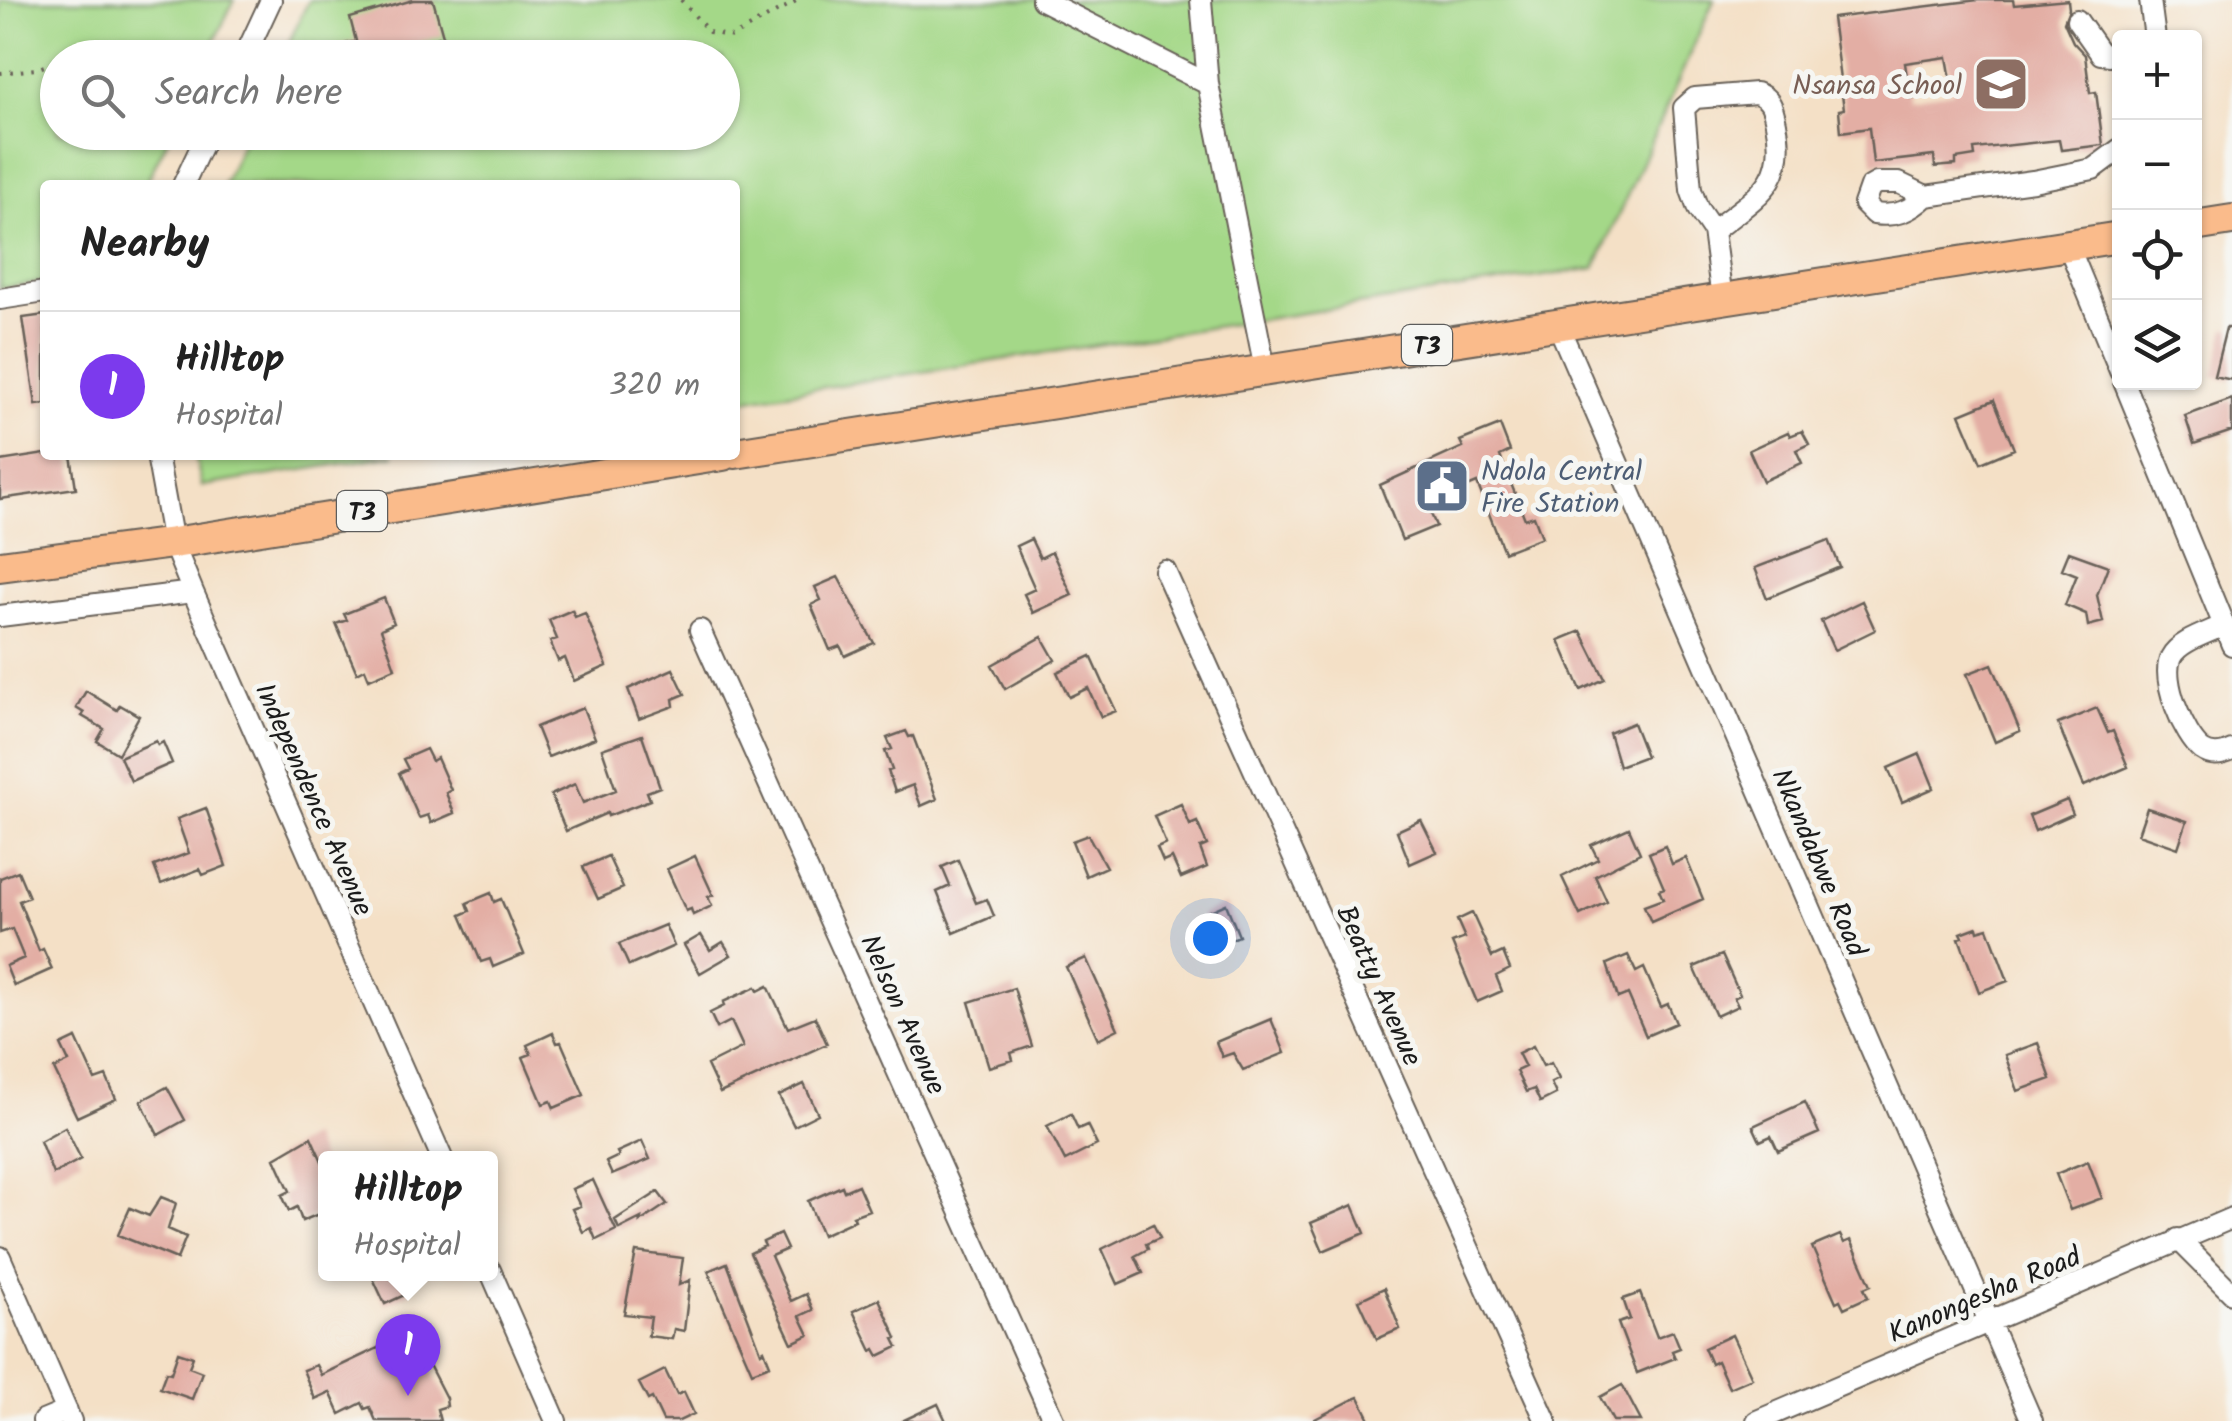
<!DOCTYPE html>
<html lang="en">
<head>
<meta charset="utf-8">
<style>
	:root { --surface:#fff; --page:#f2f2f2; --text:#222; --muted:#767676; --line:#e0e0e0; --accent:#7c3aed }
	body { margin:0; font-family:Kalam,sans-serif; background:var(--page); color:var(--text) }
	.controls { position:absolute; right:30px; top:30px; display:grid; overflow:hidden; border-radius:10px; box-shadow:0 2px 8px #0004 }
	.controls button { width:90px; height:90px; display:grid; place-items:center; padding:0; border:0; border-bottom:2px solid var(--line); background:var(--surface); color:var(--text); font:50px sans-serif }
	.you { position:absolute; left:1210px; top:938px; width:35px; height:35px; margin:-25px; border:8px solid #fff; border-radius:50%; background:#1a73e8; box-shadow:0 0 0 15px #1a73e833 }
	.badge { display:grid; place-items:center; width:65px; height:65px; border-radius:50%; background:var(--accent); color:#fff; font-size:32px; font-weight:700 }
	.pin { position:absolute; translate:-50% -82px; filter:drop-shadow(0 2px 5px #0008) }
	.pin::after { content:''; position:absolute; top:52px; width:35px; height:30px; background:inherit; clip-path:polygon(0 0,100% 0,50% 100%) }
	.popup { position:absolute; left:318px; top:1151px; width:180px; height:130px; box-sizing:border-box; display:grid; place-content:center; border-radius:10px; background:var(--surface); filter:drop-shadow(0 2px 8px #0005); font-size:32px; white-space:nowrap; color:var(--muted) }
	.popup b { font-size:38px; color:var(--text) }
	.popup::after { content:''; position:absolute; left:50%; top:100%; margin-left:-20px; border:20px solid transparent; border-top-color:var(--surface) }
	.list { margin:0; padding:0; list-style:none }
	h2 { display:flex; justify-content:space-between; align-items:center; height:130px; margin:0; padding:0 40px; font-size:42px }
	h2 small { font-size:32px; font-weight:400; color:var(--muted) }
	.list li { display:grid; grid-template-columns:65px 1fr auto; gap:30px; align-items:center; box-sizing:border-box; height:150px; padding:0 40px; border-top:2px solid var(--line) }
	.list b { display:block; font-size:38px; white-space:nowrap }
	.list p { margin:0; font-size:32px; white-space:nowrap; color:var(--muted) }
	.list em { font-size:32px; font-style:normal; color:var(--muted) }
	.icon { flex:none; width:55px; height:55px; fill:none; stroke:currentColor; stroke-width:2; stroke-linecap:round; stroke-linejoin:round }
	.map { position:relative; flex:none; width:2232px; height:1421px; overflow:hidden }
	.search { position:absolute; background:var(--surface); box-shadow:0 2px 8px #0004; left:40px; top:40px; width:700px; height:110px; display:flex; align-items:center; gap:25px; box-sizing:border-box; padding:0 35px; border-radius:55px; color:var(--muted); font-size:38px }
	.panel { position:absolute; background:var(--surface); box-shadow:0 2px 8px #0004; left:40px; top:180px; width:700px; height:280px; border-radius:10px }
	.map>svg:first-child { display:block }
	.green { fill:#a4d888; stroke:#607a52; stroke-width:2.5 }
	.building { fill:#e3aea4; fill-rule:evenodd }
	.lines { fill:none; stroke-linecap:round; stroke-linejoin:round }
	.minor-casing { stroke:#686158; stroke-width:24 }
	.highway-casing { stroke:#686158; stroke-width:34 }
	.path { stroke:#686158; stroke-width:4; stroke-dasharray:2.5 8; stroke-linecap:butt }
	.minor { stroke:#fff; stroke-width:20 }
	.highway { stroke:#fabb8b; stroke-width:30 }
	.labels { text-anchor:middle; stroke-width:10; stroke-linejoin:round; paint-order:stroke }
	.shield { fill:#f6f6f2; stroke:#5d5d5c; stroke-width:2.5 }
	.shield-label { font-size:25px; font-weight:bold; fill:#1c1c1c }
	.education-label { font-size:28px; fill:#785e54; stroke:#f6f6f2; text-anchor:end }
	.service-label { font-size:28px; fill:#4e5e75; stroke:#f6f6f2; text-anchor:start }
	.street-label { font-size:28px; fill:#1c1c1c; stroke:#f6f6f2 }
</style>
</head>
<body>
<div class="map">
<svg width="2232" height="1421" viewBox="0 0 2232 1421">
	<rect width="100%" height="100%" fill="#f6f6f2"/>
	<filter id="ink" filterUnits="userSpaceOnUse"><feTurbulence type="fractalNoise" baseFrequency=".01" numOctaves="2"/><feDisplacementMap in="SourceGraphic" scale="20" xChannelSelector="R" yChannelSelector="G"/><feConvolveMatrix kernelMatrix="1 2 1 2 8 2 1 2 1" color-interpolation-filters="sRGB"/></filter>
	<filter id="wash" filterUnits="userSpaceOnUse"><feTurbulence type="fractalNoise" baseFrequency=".0048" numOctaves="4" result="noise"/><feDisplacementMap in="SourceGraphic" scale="40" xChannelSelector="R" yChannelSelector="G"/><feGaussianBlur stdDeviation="2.25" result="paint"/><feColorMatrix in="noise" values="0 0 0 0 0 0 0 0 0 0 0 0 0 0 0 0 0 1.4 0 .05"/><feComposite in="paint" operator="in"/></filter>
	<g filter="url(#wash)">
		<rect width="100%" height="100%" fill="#f4e0c6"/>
		<!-- green -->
		<path class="green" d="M 0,0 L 234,0 L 207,57 L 58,58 L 58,132 L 171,133 L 145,185 L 45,185 L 45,282 L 0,288 Z
			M 309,0 L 1714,0 L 1595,268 L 735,401 L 735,185 L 223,185 L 247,133 L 722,132 L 722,58 L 282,57 Z
			M 195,455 L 395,455 L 202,486 Z"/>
		<g id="blocks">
			<!-- building -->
			<path class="building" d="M 413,0 L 433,0 L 443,36 L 367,58 L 345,58 L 342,45 L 356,41 L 350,18 Z
				M 1978,0 L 2013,0 L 2014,5 L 2068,0 L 2069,9 L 2064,22 L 2073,42 L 2085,55 L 2090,93 L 2096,92 L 2103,145 L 2061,150 L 2059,140 L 1974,149 L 1975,156 L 1956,159 L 1956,165 L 1935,167 L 1934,156 L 1873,163 L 1869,128 L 1841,132 L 1839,110 L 1844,109 L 1832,18 ZM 1947,57 L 1953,91 L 1910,98 L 1905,63 Z
				M 45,315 L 45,404 L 36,405 L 23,318 Z
				M 2226,328 L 2232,328 L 2232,380 L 2214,376 Z
				M 2232,399 L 2232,431 L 2194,444 L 2185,416 Z
				M 1994,400 L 2014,449 L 1981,463 L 1960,414 Z
				M 1500,425 L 1510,451 L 1500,456 L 1525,519 L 1534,516 L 1542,537 L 1504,552 L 1477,483 L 1427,504 L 1436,526 L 1402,540 L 1380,485 L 1463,447 L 1460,441 Z
				M 1802,431 L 1809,444 L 1796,450 L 1802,463 L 1763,481 L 1749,450 L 1788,432 L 1790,436 Z
				M 45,454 L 71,455 L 76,488 L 0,499 L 0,461 Z
				M 1031,539 L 1040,558 L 1052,552 L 1072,595 L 1033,613 L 1024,594 L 1035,589 L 1016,546 Z
				M 1829,540 L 1840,567 L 1767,598 L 1755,568 Z
				M 2069,552 L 2108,566 L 2097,595 L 2103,622 L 2088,626 L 2086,614 L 2065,605 L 2077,575 L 2062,569 Z
				M 838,577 L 874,643 L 845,656 L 840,646 L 830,650 L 811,605 L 821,600 L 815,587 Z
				M 384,598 L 394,623 L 381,629 L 395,668 L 369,679 L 365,669 L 357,673 L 336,624 L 347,620 L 344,614 Z
				M 1862,601 L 1875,630 L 1834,650 L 1821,621 Z
				M 572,610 L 575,617 L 585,613 L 607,666 L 574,681 L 565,658 L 558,661 L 550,641 L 557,639 L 549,620 Z
				M 1581,631 L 1605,679 L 1581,690 L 1559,640 Z
				M 1042,637 L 1055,660 L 1005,689 L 992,665 Z
				M 1091,656 L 1116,711 L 1101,717 L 1088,688 L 1069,697 L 1057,672 Z
				M 1992,664 L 2020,731 L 1995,742 L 1967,674 Z
				M 673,669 L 685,694 L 673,699 L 674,706 L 639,719 L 628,689 Z
				M 86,691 L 117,710 L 120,705 L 139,716 L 118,754 L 97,741 L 104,729 L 82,716 L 84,713 L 76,708 Z
				M 583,708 L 595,738 L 548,757 L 536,727 Z
				M 2097,708 L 2108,733 L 2113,731 L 2128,767 L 2084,786 L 2058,724 Z
				M 1633,723 L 1646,756 L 1619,766 L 1609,733 Z
				M 906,731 L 909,737 L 913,736 L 937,799 L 921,806 L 913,785 L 895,792 L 888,771 L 892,770 L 885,751 L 892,749 L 887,738 Z
				M 642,735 L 660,787 L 647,792 L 650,800 L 608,816 L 607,813 L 566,831 L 551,795 L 575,784 L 583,803 L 616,790 L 602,749 Z
				M 156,741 L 158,745 L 163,742 L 172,763 L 131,781 L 120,757 Z
				M 426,749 L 432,761 L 437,758 L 451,790 L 446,793 L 454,813 L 431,823 L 428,815 L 419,818 L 399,773 L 408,769 L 403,759 Z
				M 1920,754 L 1934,788 L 1902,802 L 1888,768 Z
				M 2067,800 L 2073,814 L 2035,831 L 2029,816 Z
				M 1181,804 L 1190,825 L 1197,822 L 1207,845 L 1200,848 L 1207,867 L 1181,878 L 1172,858 L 1163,862 L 1157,848 L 1166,844 L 1154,816 Z
				M 206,808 L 226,866 L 203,875 L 200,869 L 161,884 L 154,866 L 189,853 L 177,819 Z
				M 2147,808 L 2187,821 L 2178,848 L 2138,834 Z
				M 1421,820 L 1437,852 L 1410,864 L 1397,831 Z
				M 1629,828 L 1640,853 L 1595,876 L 1607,902 L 1580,915 L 1562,877 L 1598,859 L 1591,845 Z
				M 1088,835 L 1106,867 L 1086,876 L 1072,841 Z
				M 1665,846 L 1672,864 L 1686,858 L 1703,899 L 1651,922 L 1644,906 L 1663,899 L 1659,890 L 1664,888 L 1649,853 Z
				M 608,856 L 623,888 L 598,899 L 583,867 Z
				M 695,856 L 713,895 L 708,897 L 712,906 L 693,915 L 691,909 L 686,911 L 667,869 Z
				M 958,860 L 976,903 L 987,899 L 994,916 L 954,933 L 937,892 L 950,886 L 942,867 Z
				M 18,871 L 29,897 L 19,901 L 39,951 L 43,949 L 52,969 L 14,986 L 6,966 L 24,958 L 12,929 L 0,933 L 0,878 Z
				M 491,893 L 494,902 L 501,899 L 524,954 L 493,967 L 490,959 L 481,962 L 461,915 L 470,911 L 467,903 Z
				M 1226,904 L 1239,936 L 1211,948 L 1203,929 L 1207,927 L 1201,915 Z
				M 1472,913 L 1492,957 L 1503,952 L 1510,969 L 1496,976 L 1502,991 L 1477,1002 L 1452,943 L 1465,938 L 1457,920 Z
				M 665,925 L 674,946 L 629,966 L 619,944 Z
				M 1977,927 L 1978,931 L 1988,928 L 2008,981 L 1979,992 L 1959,938 L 1963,937 L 1961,933 Z
				M 701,935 L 710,950 L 723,942 L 731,955 L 700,973 L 684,945 Z
				M 1628,955 L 1636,972 L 1644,968 L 1661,1007 L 1668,1004 L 1676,1023 L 1646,1036 L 1628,994 L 1618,998 L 1607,964 Z
				M 1722,955 L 1740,995 L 1734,998 L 1738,1006 L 1716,1016 L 1694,967 Z
				M 1086,958 L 1118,1029 L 1098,1039 L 1066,967 Z
				M 768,986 L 788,1028 L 815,1017 L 827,1044 L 720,1093 L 707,1065 L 743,1047 L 731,1021 L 717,1028 L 710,1013 L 724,1006 L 723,1002 L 756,987 L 758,991 Z
				M 1014,988 L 1032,1046 L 1011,1053 L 1013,1060 L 989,1067 L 969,1002 Z
				M 1271,1019 L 1285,1053 L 1243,1070 L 1233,1053 L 1222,1057 L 1216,1042 Z
				M 553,1033 L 557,1043 L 561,1042 L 584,1095 L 554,1108 L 551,1101 L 543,1104 L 523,1057 L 531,1054 L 527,1045 Z
				M 76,1038 L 95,1080 L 106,1076 L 116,1099 L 77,1117 L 54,1069 L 69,1062 L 61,1045 Z
				M 2038,1043 L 2051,1079 L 2018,1091 L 2005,1055 Z
				M 1533,1046 L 1543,1066 L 1551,1063 L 1559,1079 L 1551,1083 L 1556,1094 L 1540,1102 L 1534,1089 L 1526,1092 L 1516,1071 L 1525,1067 L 1518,1053 Z
				M 804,1084 L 818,1114 L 794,1126 L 779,1096 Z
				M 167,1087 L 185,1120 L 158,1135 L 141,1101 Z
				M 1805,1102 L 1819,1133 L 1778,1151 L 1771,1136 L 1760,1141 L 1753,1126 Z
				M 1071,1114 L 1078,1129 L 1087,1125 L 1097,1145 L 1065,1161 L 1047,1126 Z
				M 65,1127 L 81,1159 L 53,1174 L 40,1141 Z
				M 311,1137 L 326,1170 L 326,1211 L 302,1221 L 297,1207 L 289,1211 L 282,1195 L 290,1191 L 275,1158 Z
				M 642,1141 L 650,1159 L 612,1175 L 606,1162 L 619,1156 L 617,1152 Z
				M 2088,1161 L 2102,1198 L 2070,1210 L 2056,1174 Z
				M 593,1180 L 616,1230 L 596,1240 L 591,1228 L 583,1232 L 572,1209 L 580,1206 L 572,1189 Z
				M 858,1185 L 869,1210 L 853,1216 L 855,1220 L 822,1235 L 808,1201 L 842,1186 L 844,1191 Z
				M 658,1192 L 667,1204 L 640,1222 L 641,1218 L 619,1229 L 615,1220 Z
				M 161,1197 L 176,1203 L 168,1229 L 186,1237 L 177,1259 L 118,1235 L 130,1208 L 149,1216 Z
				M 1353,1205 L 1365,1233 L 1323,1251 L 1311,1223 Z
				M 1153,1224 L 1160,1238 L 1146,1244 L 1148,1249 L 1135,1256 L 1143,1273 L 1118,1284 L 1102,1249 Z
				M 780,1234 L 787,1249 L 771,1256 L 791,1301 L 806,1294 L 813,1310 L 800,1316 L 809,1335 L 792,1343 L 750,1253 L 765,1246 L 763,1242 Z
				M 1840,1235 L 1844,1243 L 1851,1240 L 1871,1285 L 1864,1288 L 1868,1297 L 1844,1308 L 1840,1300 L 1836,1302 L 1812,1247 Z
				M 636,1252 L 683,1258 L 679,1285 L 690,1280 L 684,1331 L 674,1329 L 672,1339 L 648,1336 L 651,1317 L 624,1314 Z
				M 727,1263 L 761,1352 L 764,1350 L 770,1365 L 752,1372 L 708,1271 Z
				M 371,1274 L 400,1274 L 409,1293 L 385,1304 Z
				M 1384,1288 L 1400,1329 L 1377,1339 L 1359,1300 Z
				M 1640,1293 L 1657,1337 L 1673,1331 L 1680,1348 L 1672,1351 L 1675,1358 L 1637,1373 L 1618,1323 L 1630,1319 L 1623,1299 Z
				M 879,1299 L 897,1338 L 894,1339 L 898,1347 L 879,1356 L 875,1349 L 872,1351 L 853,1311 Z
				M 416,1330 L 428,1358 L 426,1359 L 446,1398 L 447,1406 L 437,1409 L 440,1421 L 376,1421 L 370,1407 L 365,1409 L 362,1403 L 340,1414 L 330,1392 L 315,1399 L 303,1370 L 316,1365 L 321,1375 Z
				M 1732,1335 L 1752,1378 L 1729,1388 L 1717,1361 L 1711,1364 L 1704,1348 Z
				M 178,1352 L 193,1357 L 189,1367 L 202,1372 L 192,1399 L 160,1388 L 166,1372 L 171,1373 Z
				M 665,1370 L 677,1395 L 684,1392 L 694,1414 L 679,1421 L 663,1421 L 652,1398 L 648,1400 L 639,1383 Z
				M 1622,1385 L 1641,1421 L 1613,1421 L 1600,1397 Z
				M 1359,1397 L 1371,1421 L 1311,1421 L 1352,1400 Z
				M 938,1404 L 946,1421 L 902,1421 Z"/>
		</g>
	</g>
	<g filter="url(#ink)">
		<use href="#blocks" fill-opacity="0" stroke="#686158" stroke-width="2.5"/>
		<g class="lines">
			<!-- minor casing -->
			<g class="minor-casing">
				<path id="minor" d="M 1042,0 L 1208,84
					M 1201,0 L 1208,84 L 1265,369
					M 2150,0 L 2155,38
					M 2077,20 L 2101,54 L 2120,56
					M 244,58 L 271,0
					M 183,185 L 208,132
					M 1926,196 C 1910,211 1896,217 1874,214 L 1864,204 L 1870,187 L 1877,183 L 1899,183 L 1926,196 L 2033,181 L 2093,169 L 2120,149
					M 1713,231 C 1755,197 1789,184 1776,123 C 1773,108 1771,98 1756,93 L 1695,98 L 1684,108 L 1691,190 L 1698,209 L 1713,231 L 1722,299
					M 2068,245 L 2120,371
					M 0,299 L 45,292
					M 1558,325 L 2032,1421
					M 2124,382 L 2232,645
					M 157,455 L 173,543 L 193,592 L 442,1158
					M 1165,571 L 1546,1421
					M 0,616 L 193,592
					M 2224,625 C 2208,633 2179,641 2171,657 C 2160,679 2184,736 2202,750 C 2212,757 2222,755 2232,750
					M 700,630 L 1054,1421
					M 2178,1239 L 2232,1293
					M 0,1257 L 71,1421
					M 490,1270 L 556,1421
					M 43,1421 L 67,1411
					M 1757,1421 L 2232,1218"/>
			</g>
			<!-- highway casing -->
			<g class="highway-casing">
				<path id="highway" d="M 2194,226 L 2232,220
					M 735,453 L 2120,237
					M 0,566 L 173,543 L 723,455"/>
			</g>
			<!-- path -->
			<path class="path" d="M 681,0 L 709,32 L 732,37 L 798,0
				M 0,73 L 36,69 L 53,63"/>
			<!-- minor -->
			<use href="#minor" class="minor"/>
			<!-- highway -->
			<use href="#highway" class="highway"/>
		</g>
	</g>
	<!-- icons -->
	<defs>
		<g id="school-square" transform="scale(2.875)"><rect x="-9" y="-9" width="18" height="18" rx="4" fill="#8d6e63" stroke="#f6f6f2"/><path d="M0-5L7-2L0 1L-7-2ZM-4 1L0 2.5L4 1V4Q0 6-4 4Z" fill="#fff"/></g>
		<g id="civic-square" transform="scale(2.875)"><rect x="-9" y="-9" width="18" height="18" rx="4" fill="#5c6f8a" stroke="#f6f6f2"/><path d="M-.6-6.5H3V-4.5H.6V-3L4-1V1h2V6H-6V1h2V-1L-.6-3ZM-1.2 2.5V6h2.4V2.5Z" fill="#fff"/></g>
	</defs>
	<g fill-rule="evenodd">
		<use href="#school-square" x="2001" y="84"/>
		<use href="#civic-square" x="1442" y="486"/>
	</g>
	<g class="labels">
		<!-- shield labels -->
		<g class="shield">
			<rect x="1402" y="325" width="50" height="40" rx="8"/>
			<rect x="337" y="491" width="50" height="40" rx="8"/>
		</g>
		<g class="shield-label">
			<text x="1427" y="354">T3</text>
			<text x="362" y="520">T3</text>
		</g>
		<!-- education labels -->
		<g class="education-label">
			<text x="1962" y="94">Nsansa School</text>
		</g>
		<!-- service labels -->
		<g class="service-label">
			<text x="1481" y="480">Ndola Central<tspan x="1481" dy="32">Fire Station</tspan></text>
		</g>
		<!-- street labels -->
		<g class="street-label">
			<text transform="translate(315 799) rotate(66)" y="10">Independence Avenue</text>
			<text transform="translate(1820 862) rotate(67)" y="10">Nkandabwe Road</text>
			<text transform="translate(1380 985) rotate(66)" y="10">Beatty Avenue</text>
			<text transform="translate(904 1014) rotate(66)" y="10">Nelson Avenue</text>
			<text transform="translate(1984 1294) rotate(-23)" y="10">Kanongesha Road</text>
		</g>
	</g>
</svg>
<div class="controls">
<button>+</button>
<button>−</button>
<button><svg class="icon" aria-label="locate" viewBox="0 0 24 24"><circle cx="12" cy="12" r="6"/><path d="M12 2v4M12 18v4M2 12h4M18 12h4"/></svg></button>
<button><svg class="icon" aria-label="layers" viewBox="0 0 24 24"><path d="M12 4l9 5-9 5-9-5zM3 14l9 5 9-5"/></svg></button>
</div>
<div class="you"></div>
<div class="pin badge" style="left:408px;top:1396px">1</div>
<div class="popup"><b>Hilltop</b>Hospital</div>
<div class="search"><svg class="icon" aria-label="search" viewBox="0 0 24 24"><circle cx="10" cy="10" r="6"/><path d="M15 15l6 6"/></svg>Search here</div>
<section class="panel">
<h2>Nearby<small></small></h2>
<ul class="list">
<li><span class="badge">1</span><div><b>Hilltop</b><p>Hospital</p></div><em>320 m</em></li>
</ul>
</section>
</div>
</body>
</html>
